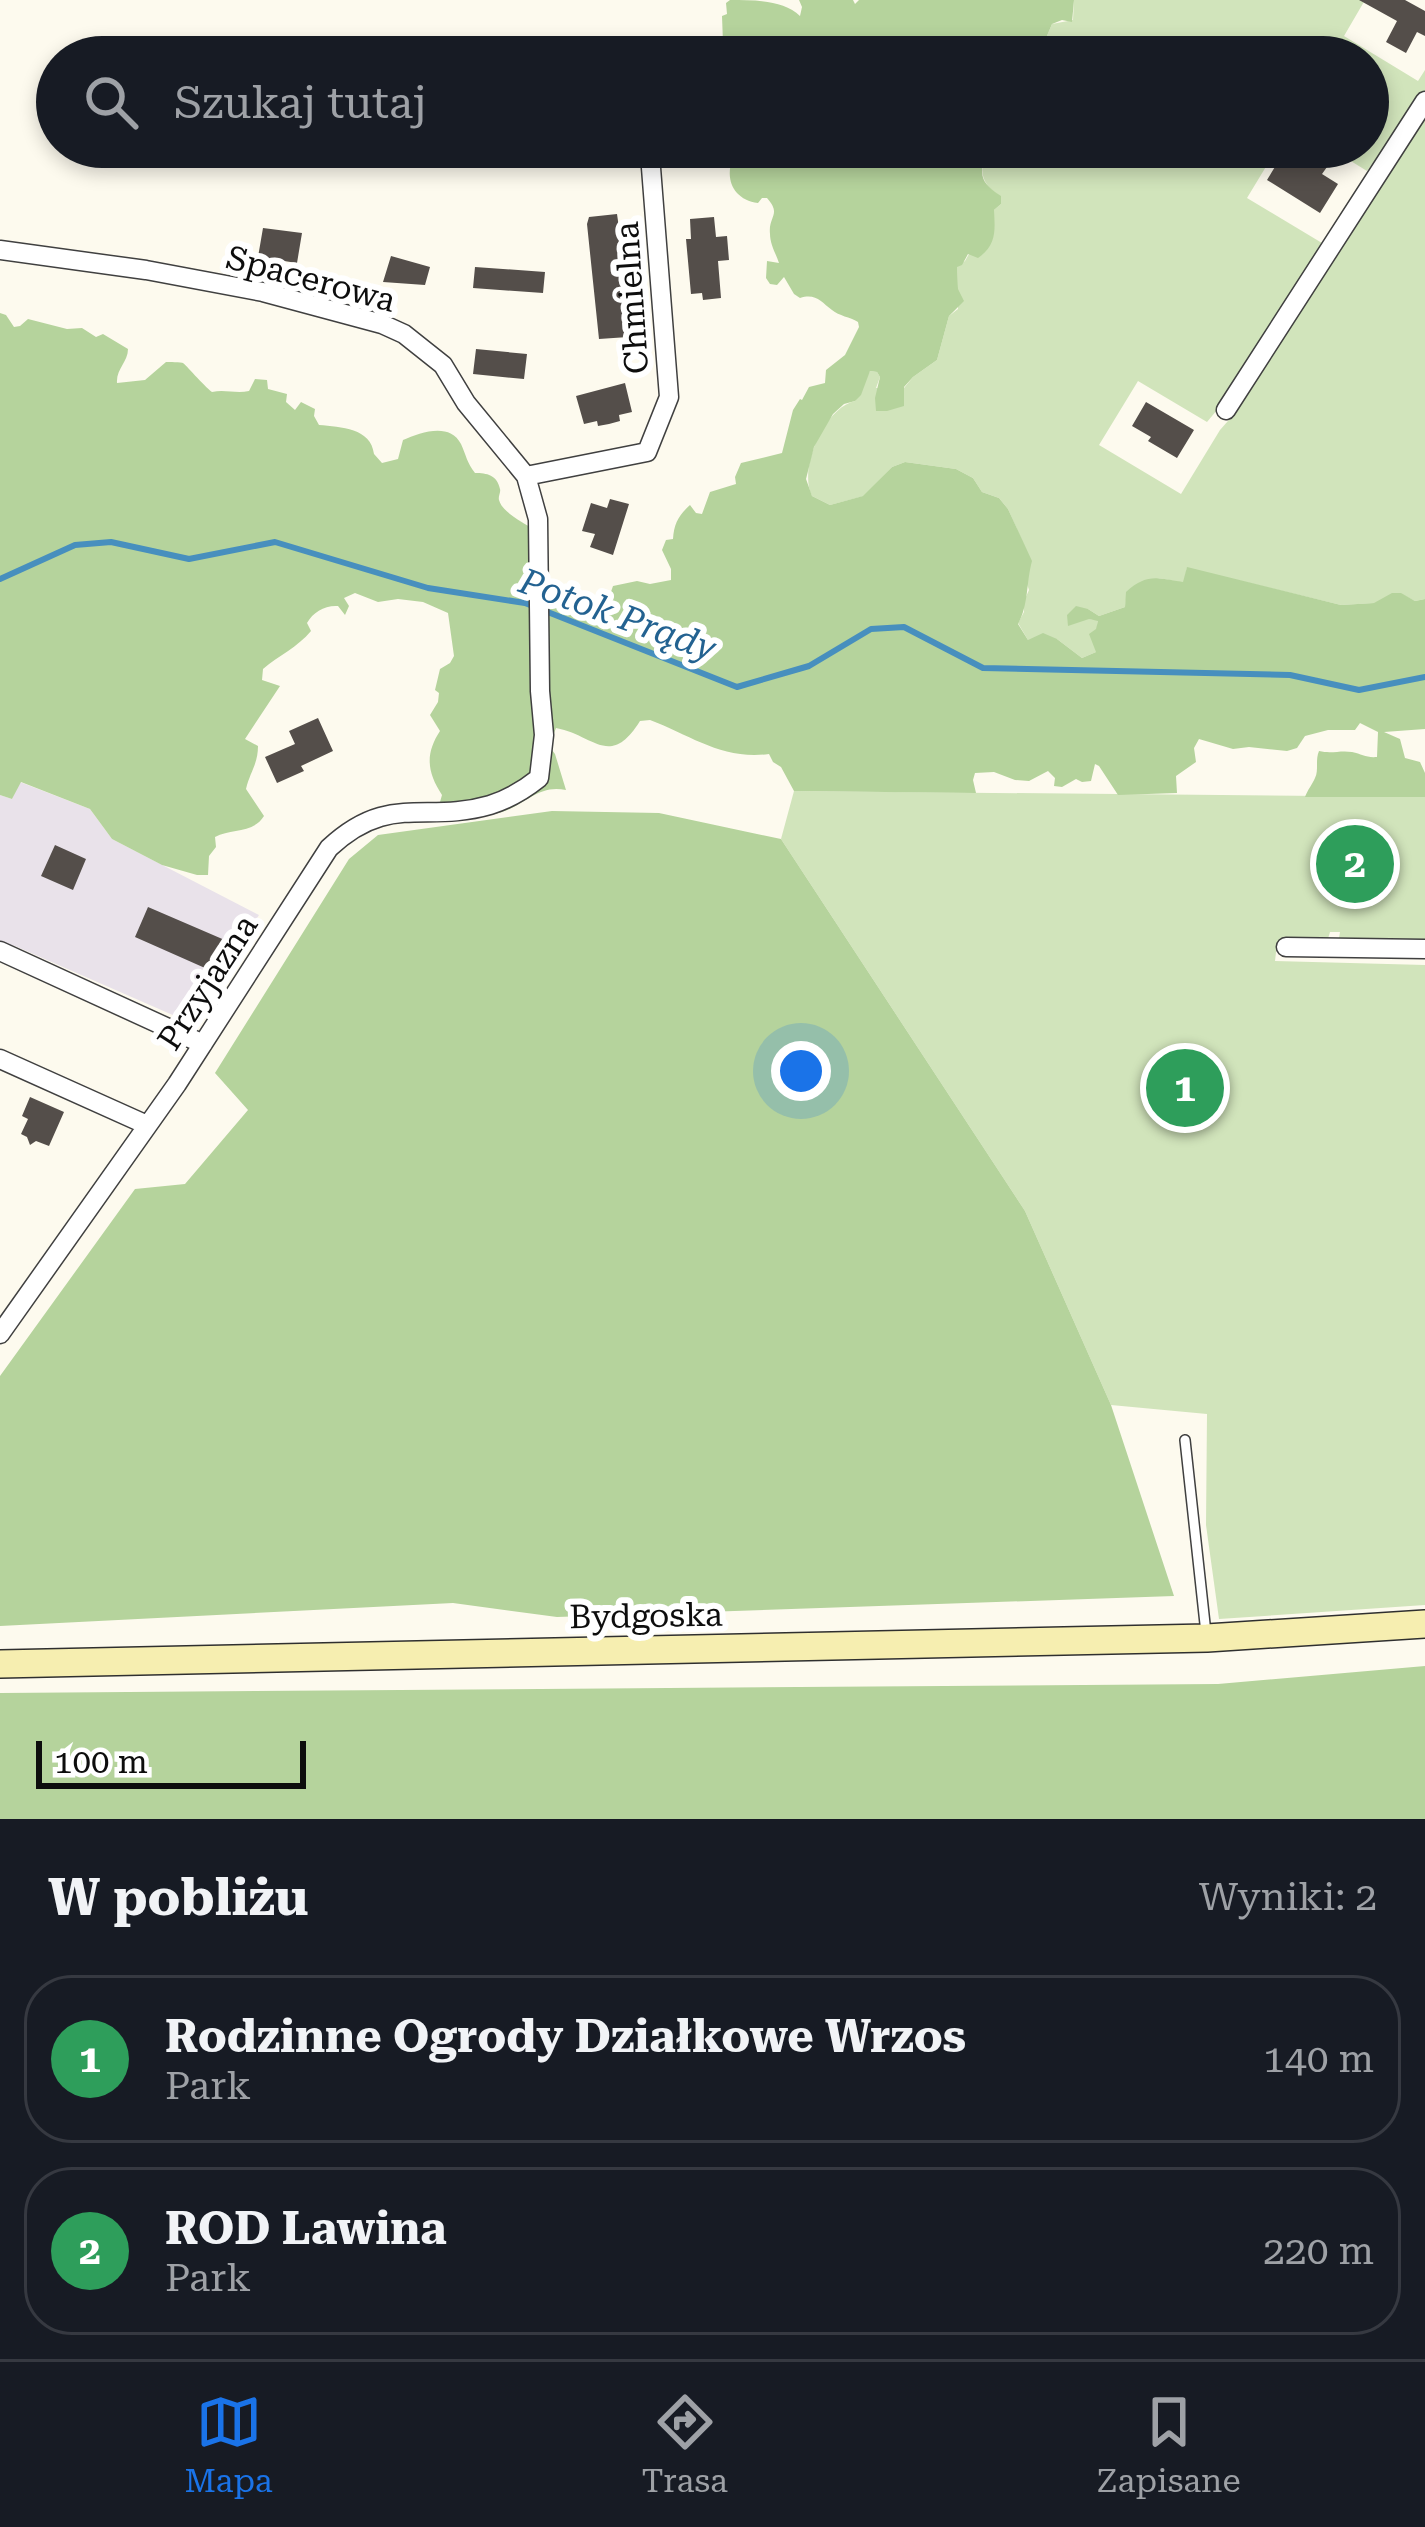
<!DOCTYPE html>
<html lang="pl">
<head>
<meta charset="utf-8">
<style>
	:root { --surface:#171b24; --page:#242831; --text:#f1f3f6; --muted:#9ea1a6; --line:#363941; --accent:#1a73e8 }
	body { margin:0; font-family:"Roboto Serif",serif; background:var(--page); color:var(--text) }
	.scale { position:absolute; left:36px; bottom:30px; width:270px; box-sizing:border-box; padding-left:12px; border:6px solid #0d0d0d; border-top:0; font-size:33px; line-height:42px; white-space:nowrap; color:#0d0d0d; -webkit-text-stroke:9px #fff; paint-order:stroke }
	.you { position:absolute; left:801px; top:1071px; width:42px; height:42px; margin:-30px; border:9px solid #fff; border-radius:50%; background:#1a73e8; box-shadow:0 0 0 18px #1a73e833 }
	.badge { display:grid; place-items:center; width:78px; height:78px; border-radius:50%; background:var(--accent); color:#fff; font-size:39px; font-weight:700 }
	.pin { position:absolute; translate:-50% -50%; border:6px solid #fff; box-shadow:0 3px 12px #0006 }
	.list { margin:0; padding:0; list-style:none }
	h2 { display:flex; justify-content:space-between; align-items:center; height:156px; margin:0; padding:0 48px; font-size:51px }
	h2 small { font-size:39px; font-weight:400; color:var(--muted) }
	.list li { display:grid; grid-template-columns:78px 1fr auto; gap:36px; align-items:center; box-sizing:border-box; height:168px; margin:0 24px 24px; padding:0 24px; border:3px solid var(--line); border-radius:48px }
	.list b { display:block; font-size:45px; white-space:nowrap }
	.list p { margin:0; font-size:39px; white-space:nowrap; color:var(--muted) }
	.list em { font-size:39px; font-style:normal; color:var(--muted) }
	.icon { flex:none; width:66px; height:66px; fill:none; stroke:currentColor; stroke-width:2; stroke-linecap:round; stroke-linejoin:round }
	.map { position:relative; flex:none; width:1425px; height:1819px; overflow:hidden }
	.search { position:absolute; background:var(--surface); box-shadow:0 6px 18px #0003; left:36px; right:36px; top:36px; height:132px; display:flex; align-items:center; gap:30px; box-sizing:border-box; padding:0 42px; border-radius:66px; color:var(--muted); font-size:45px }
	.sheet { height:540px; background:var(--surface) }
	nav { display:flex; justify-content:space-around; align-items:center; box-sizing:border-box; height:168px; border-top:3px solid var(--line); background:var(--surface); font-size:33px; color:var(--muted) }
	nav a { display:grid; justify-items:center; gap:6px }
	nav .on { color:var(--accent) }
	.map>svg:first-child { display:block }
	.industrial { fill:#e9e2ea }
	.green { fill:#d1e4bb }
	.forest { fill:#b5d39c }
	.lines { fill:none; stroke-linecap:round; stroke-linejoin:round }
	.stream { stroke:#478fbe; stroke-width:6 }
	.building { fill:#544e4a }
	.lane-casing { stroke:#404040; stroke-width:12 }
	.street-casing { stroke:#404040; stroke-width:21 }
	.secondary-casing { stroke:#2f2f2f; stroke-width:30 }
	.lane { stroke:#fff; stroke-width:9 }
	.street { stroke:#fff; stroke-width:18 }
	.secondary { stroke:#f6eeb0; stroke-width:27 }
	.labels { text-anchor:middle; stroke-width:12; stroke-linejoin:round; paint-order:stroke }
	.street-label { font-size:33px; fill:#0d0d0d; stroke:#fff }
	.water-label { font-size:36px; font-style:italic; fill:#236291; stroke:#fff }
</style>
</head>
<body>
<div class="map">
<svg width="1425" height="1819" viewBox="0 0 1425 1819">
	<rect width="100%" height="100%" fill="#fdfaee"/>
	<!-- industrial -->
	<path class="industrial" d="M 20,782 L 90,809 L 112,839 L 259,915 L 191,1023 L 15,946 L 0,943 L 0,795 L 12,799 Z"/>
	<!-- green -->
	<path class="green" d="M 1074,0 L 1365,0 L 1344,36 L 1418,81 L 1425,70 L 1425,93 L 1367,171 L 1328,147 L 1368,147 L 1368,57 L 1038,57 L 1052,24 L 1073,20 Z
		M 1425,108 L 1425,599 L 1415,601 L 1401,594 L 1375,603 L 1341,605 L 1187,568 L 1184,583 L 1159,578 L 1127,592 L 1125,607 L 1099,616 L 1088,609 L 1089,619 L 1098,620 L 1096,652 L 1082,658 L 1057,639 L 1028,640 L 1018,623 L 1024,612 L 1024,601 L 1029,590 L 1026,581 L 1031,561 L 1008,509 L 999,498 L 982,492 L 973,478 L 956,469 L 905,462 L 892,467 L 864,496 L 830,505 L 812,496 C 798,469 824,408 855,401 C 862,391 864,381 870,371 L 877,372 L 880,377 L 876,388 L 904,388 L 913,377 L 937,360 L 949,316 L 958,309 L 957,266 L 965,261 L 994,210 L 1001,204 L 1001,197 C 984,185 978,176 986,155 L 981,153 L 984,147 L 1278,147 L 1247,198 L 1322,243 L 1353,194 L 1356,195 L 1227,398 L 1207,422 L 1138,381 L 1099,445 L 1181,494 L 1220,430 L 1235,413 L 1262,371 Z
		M 794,791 L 1425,797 L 1425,946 L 1338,944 L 1340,932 L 1330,932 L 1327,942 L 1277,944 L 1275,961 L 1425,965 L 1425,1605 L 1219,1619 L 1206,1525 L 1207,1414 L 1111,1405 L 1025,1211 L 781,839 Z"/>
	<!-- forest -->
	<path class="forest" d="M 730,0 C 755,0 784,0 800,16 L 802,7 L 799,0 L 853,0 L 855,4 L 859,0 L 1074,0 L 1072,22 L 1062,20 L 1052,24 L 1038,57 L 726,57 L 730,53 L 729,47 L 723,43 L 722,16 L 727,14 L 726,3 Z
		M 742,147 L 984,147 L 982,153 L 986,154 C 978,177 982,183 1001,196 L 1001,204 L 994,210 C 995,230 997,245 978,258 L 968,254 L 962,265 L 957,267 L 958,289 L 964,301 L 949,316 L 937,360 L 913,377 L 904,387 L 904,406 L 887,411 L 876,411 L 875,398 L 880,377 L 877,372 L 870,371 L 861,395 L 855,401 L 844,404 L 833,414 L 814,447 L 806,479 L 812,496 L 830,505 L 863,496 L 892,467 L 905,462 L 956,469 L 973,478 L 982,492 L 999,498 L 1008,509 L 1032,561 C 1026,583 1029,604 1018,624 L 1028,640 L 1043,633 L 1057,639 L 1082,658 L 1096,652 L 1089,634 L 1096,629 L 1098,621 L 1089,619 L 1068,626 L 1067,615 L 1076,606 L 1088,609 L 1099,616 L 1125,607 L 1126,592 C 1147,573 1157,578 1183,582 L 1187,567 L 1341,605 L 1374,603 L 1392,593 L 1401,593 L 1415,601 L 1425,599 L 1425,729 L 1384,732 L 1400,739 L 1405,758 L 1420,762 L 1425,773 L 1425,797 L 1305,797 C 1308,789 1312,785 1315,778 C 1319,770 1315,760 1319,751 C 1332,754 1340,750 1352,752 C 1362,754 1366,758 1377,757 L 1378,732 L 1360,723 L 1355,730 L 1328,730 L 1305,736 L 1297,748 L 1287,751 L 1249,747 L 1233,749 L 1199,739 L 1194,748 L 1196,762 L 1176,776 L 1177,793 L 1118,795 L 1099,766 L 1095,764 L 1091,781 L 1082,782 L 1076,779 L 1062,787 L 1054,786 L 1055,778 L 1048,771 L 1029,781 L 1015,780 L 994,772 L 975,773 L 973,780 L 976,793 L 794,791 L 781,767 L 773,762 L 769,754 C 722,760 692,736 650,720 L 640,721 C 610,769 594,735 556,728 L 549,746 L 555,754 L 566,790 C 539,784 526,804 502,812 C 484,818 459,816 441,818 L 434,805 L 440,802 L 442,795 C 427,772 425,754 440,731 L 430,715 L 438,702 L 439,693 L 435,690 L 440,669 L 450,663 L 454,656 L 448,613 L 423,602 L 398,599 L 378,602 L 355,593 L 344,598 L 349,606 L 345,615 L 338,606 C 325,605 313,612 307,623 L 311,631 C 298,647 278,656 263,669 L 262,680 L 280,686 L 245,739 L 258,746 C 258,764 250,772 246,789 L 264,816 C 253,834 231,828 215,837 L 216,847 L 209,856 L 208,875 L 197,875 L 162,865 L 112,839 L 90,809 L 21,782 L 12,799 L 0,795 L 0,313 L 6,315 L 14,327 L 20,326 L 28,319 L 67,329 L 82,328 L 96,337 L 103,334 L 128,349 C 128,362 116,369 117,383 L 145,380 L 166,362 C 168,362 182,362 183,363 C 185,364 204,386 212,392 C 225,389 236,394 249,391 L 255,379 L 267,380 L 268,389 L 287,394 L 286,402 L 295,410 L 301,402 L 315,409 L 314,416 L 319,425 C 341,427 371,428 374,454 L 382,463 L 398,459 L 403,440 C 421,432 450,422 461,444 C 466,455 467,463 475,473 C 487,473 497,475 500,489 C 501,492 498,496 499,500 C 502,512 522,522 532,528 L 544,602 L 601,621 L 613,586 L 637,581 L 650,584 L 671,580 L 671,569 L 662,550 L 666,540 L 673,539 C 674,524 678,516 690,505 L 696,513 L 702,514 L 710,492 L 736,484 L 735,477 L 741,463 L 782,453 L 793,410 L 800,399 L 802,400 L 809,387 L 825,383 L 826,370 L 845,355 L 859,327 L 858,322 C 850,317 839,316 832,310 C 821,302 816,293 800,298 L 794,294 L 784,277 L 777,285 L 770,284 L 766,278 L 767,261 L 779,263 C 776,254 770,244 770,234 C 768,216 782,215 767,198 L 762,198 L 758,203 C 734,200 724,179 733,158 L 745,157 L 747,150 Z
		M 552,811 L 659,813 L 781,839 L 1025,1211 L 1111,1405 L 1174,1596 L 557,1617 L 453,1603 L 0,1626 L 0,1376 L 135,1189 L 185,1184 L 248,1110 L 215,1073 L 349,859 L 378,835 Z
		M 1425,1666 L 1425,1819 L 0,1819 L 0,1693 L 1218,1684 Z"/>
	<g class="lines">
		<!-- stream -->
		<path class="stream" d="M 0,579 L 75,545 L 111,542 L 189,559 L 275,542 L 428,588 L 525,603 L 737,687 L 809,666 L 871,629 L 904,627 L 983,668 L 1290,675 L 1359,690 L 1425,677"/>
	</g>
	<!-- building -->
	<path class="building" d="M 1359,0 L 1405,0 L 1425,11 L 1425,36 L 1417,32 L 1406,53 L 1386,42 L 1397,21 Z
		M 1287,147 L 1295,147 L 1327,167 L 1322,174 L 1338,184 L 1320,213 L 1267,180 Z
		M 617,214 L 619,228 L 624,227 L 626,250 L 619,250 L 625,300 L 631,300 L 632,323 L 628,323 L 628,337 L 599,339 L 587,224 L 589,217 Z
		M 714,217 L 716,237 L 727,236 L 729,260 L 718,261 L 721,298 L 703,300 L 702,293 L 691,294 L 686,239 L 691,239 L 690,219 Z
		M 263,228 L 302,233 L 297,263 L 258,257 Z
		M 391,256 L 430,267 L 425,285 L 383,282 Z
		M 475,267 L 545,272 L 543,293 L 473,288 Z
		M 476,349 L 527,354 L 524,379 L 473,374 Z
		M 625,383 L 632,412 L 619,415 L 620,421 L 609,424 L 598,426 L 597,421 L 584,424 L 576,396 Z
		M 1146,402 L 1194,430 L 1177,458 L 1148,441 L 1151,437 L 1132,426 Z
		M 610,499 L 629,504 L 613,555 L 590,547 L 595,534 L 582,531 L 591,503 L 607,508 Z
		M 318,718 L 333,751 L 301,766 L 304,771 L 277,783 L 265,757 L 295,744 L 289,731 Z
		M 55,845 L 86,859 L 73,890 L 41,876 Z
		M 148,907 L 227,941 L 214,972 L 135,937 Z
		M 30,1097 L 64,1112 L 49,1146 L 36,1141 L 30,1145 L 27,1137 L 21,1134 L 28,1119 L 22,1116 Z"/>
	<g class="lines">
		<!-- lane casing -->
		<g class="lane-casing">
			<path id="lane" d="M 1185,1440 L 1206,1633"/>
		</g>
		<!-- street casing -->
		<g class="street-casing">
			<path id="street" d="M 0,250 L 146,270 L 263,292 L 382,324 L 404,334 L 443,365 L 466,403 L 526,476 L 538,519 L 540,691 L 544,735 L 539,778 C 524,790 509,799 490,805 C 425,824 389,792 329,848 L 177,1084 L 0,1334
				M 1226,410 L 1425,101
				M 526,476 L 647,452 L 669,397 L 650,155
				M 1286,947 L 1425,949
				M 0,951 L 203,1044
				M 0,1059 L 147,1125"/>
		</g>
		<!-- secondary casing -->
		<g class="secondary-casing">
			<path id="secondary" d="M 0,1664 L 1207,1638 L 1425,1624"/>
		</g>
		<!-- lane -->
		<use href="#lane" class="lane"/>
		<!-- street -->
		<use href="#street" class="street"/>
		<!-- secondary -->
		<use href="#secondary" class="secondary"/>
	</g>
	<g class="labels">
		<!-- street labels -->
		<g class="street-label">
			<text transform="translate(311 278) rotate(15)" y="12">Spacerowa</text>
			<text transform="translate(631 298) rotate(-94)" y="12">Chmielna</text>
			<text transform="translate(207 982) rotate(-57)" y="12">Przyjazna</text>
			<text transform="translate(646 1615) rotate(-1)" y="12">Bydgoska</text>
		</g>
		<!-- water labels -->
		<g class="water-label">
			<text transform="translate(618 614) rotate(20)" y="13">Potok Prądy</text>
		</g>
	</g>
</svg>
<div class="scale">100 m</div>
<div class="you"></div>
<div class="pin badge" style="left:1185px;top:1088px;background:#2e9e5b">1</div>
<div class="pin badge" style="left:1355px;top:864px;background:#2e9e5b">2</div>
<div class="search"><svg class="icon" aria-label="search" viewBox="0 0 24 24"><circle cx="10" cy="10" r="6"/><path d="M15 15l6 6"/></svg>Szukaj tutaj</div>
</div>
<section class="sheet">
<h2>W pobliżu<small>Wyniki: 2</small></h2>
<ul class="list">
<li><span class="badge" style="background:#2e9e5b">1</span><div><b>Rodzinne Ogrody Działkowe Wrzos</b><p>Park</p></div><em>140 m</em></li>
<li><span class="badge" style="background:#2e9e5b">2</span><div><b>ROD Lawina</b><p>Park</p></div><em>220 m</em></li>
</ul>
</section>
<nav>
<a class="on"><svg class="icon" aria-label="map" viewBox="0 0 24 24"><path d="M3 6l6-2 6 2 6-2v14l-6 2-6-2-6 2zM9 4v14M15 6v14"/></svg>Mapa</a>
<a><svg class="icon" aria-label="directions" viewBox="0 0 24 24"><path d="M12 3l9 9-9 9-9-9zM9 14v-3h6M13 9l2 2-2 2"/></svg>Trasa</a>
<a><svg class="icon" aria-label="saved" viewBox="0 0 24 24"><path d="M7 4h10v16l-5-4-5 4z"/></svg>Zapisane</a>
</nav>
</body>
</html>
